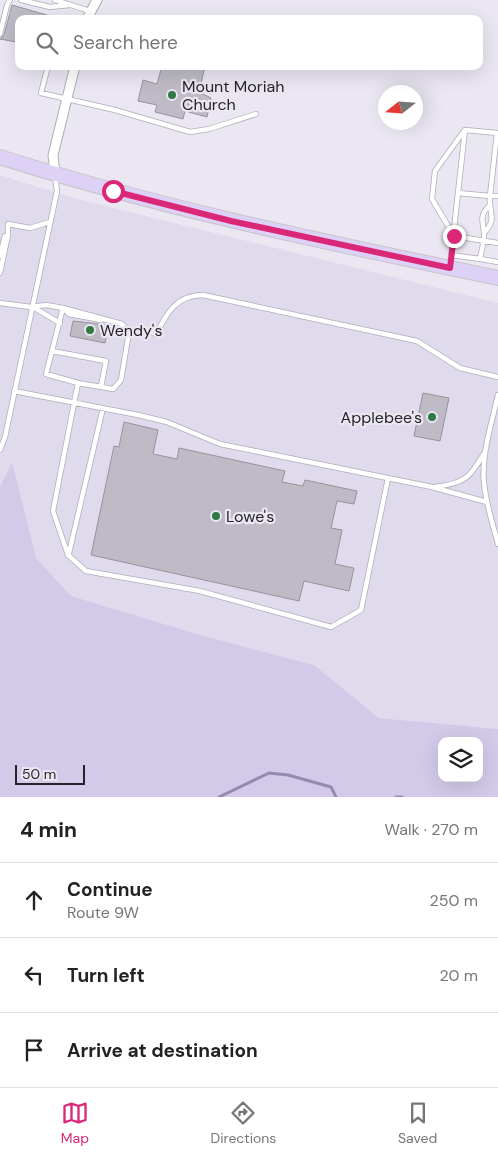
<!DOCTYPE html>
<html lang="en">
<head>
<meta charset="utf-8">
<style>
	:root { --surface:#fff; --page:#f2f2f2; --text:#222; --muted:#767676; --line:#e0e0e0; --accent:#db2777 }
	body { margin:0; font-family:"DM Sans",sans-serif; background:var(--page); color:var(--text) }
	.controls { position:absolute; right:15px; bottom:15px; display:grid; overflow:hidden; border-radius:10px; box-shadow:0 5px 20px #0002 }
	.controls button { width:45px; height:45px; display:grid; place-items:center; padding:0; border:0; border-bottom:1px solid var(--line); background:var(--surface); color:var(--text); font:25px sans-serif }
	.compass { position:absolute; left:378px; top:85px; width:45px; height:45px; border-radius:50%; background:var(--surface); box-shadow:0 5px 20px #0002; rotate:253deg }
	.scale { position:absolute; left:15px; bottom:12px; width:70px; box-sizing:border-box; padding-left:5px; border:2px solid #262428; border-top:0; font-size:14px; line-height:18px; white-space:nowrap; color:#262428; -webkit-text-stroke:4px #eae6f2; paint-order:stroke }
	.stop { position:absolute; width:15px; height:15px; margin:-11px; border:4px solid #db2777; border-radius:50%; background:#fff }
	.stop.end { background:#db2777; border-color:#fff; box-shadow:0 1px 5px #0008 }
	.list { margin:0; padding:0; list-style:none }
	h2 { display:flex; justify-content:space-between; align-items:center; height:65px; margin:0; padding:0 20px; font-size:21px }
	h2 small { font-size:16px; font-weight:400; color:var(--muted) }
	.list li { display:grid; grid-template-columns:32px 1fr auto; gap:15px; align-items:center; box-sizing:border-box; height:75px; padding:0 20px; border-top:1px solid var(--line) }
	.list b { display:block; font-size:19px; white-space:nowrap }
	.list p { margin:0; font-size:16px; white-space:nowrap; color:var(--muted) }
	.list em { font-size:16px; font-style:normal; color:var(--muted) }
	.icon { flex:none; width:28px; height:28px; fill:none; stroke:currentColor; stroke-width:2; stroke-linecap:round; stroke-linejoin:round }
	.map { position:relative; flex:none; width:498px; height:797px; overflow:hidden }
	.search { position:absolute; background:var(--surface); box-shadow:0 5px 20px #0002; left:15px; right:15px; top:15px; height:55px; display:flex; align-items:center; gap:12px; box-sizing:border-box; padding:0 18px; border-radius:10px; color:var(--muted); font-size:19px }
	.sheet { height:290px; background:var(--surface) }
	nav { display:flex; justify-content:space-around; align-items:center; box-sizing:border-box; height:70px; border-top:1px solid var(--line); background:var(--surface); font-size:14px; color:var(--muted) }
	nav a { display:grid; justify-items:center; gap:2px }
	nav .on { color:var(--accent) }
	.map>svg:first-child { display:block }
	.built { fill:#e0daed }
	.green { fill:#d3c9e9; fill-rule:evenodd }
	.lines { fill:none; stroke-linecap:round; stroke-linejoin:round }
	.stream { stroke:#978ab0; stroke-width:3 }
	.building { fill:#bebbc6; stroke:#96939d }
	.lane-casing { stroke:#b0acb7; stroke-width:6 }
	.street-casing { stroke:#b0acb7; stroke-width:11 }
	.primary-casing { stroke:#c7c6c7; stroke-width:16 }
	.lane { stroke:#fff; stroke-width:4.5 }
	.street { stroke:#fff; stroke-width:9 }
	.primary { stroke:#ddd1f6; stroke-width:14 }
	.route { stroke:#db2777; stroke-width:6 }
	.poi-dot { fill:#307844; stroke:#eae6f2; stroke-width:2 }
	.labels { text-anchor:middle; stroke-width:4.5; stroke-linejoin:round; paint-order:stroke }
	.poi-label { font-size:16px; fill:#262428; stroke:#eae6f2; text-anchor:start }
</style>
</head>
<body>
<div class="map">
<svg width="498" height="797" viewBox="0 0 498 797">
	<rect width="100%" height="100%" fill="#eae6f2"/>
	<!-- built -->
	<path class="built" d="M 0,175 L 73,198 L 498,303 L 498,729 L 379,718 L 314,665 L 207,637 L 71,596 L 36,558 L 12,463 L 0,487 Z"/>
	<!-- green -->
	<path class="green" d="M 12,462 L 36,558 L 71,596 L 207,637 L 314,665 L 379,718 L 498,729 L 498,797 L 0,797 L 0,487 ZM 442,741 L 479,741 L 479,778 L 442,778 Z"/>
	<g class="lines">
		<!-- stream -->
		<path class="stream" d="M 219,797 L 269,773 L 288,775 L 331,787 L 336,797
			M 396,797 L 402,797"/>
	</g>
	<!-- building -->
	<path class="building" d="M 12,5 L 50,16 L 49,19 L 19,19 L 16,42 L 0,39 L 4,35 Z
		M 162,66 L 205,66 L 199,92 L 211,98 L 207,117 L 185,111 L 183,119 L 155,112 L 157,105 L 138,101 L 143,80 L 157,84 Z
		M 73,321 L 109,325 L 105,343 L 70,336 Z
		M 423,393 L 449,398 L 440,441 L 414,436 Z
		M 124,422 L 158,430 L 153,454 L 177,459 L 179,448 L 285,471 L 282,482 L 303,486 L 305,480 L 357,491 L 354,504 L 337,501 L 331,528 L 342,530 L 335,564 L 354,568 L 349,591 L 304,581 L 299,601 L 91,555 L 114,446 L 119,447 Z"/>
	<g class="lines">
		<!-- lane casing -->
		<g class="lane-casing">
			<path id="lane" d="M 21,0 L 50,7 L 70,5
				M 55,0 L 90,11
				M 0,34 L 7,5 L 10,0
				M 48,66 L 41,93 L 115,110 L 190,132 L 209,129 L 256,114
				M 464,131 L 435,171 L 432,199 L 454,236 L 498,243
				M 458,193 L 490,196 C 488,212 498,219 484,233
				M 489,206 C 479,216 483,221 484,233 C 485,241 481,251 480,259 L 498,262
				M 451,255 L 480,259
				M 0,256 L 5,236
				M 450,265 L 465,130 L 497,133 L 490,196 L 498,196
				M 0,273 L 8,235 L 8,224 L 30,228 L 50,222
				M 0,303 L 31,307 L 46,305 L 63,308 L 122,324 L 129,332
				M 33,307 L 60,323
				M 63,308 L 46,374 L 78,383 L 53,511 L 68,555 L 86,571 L 200,591 L 331,627 L 361,610 L 388,478
				M 64,309 L 69,314 L 101,320
				M 156,335 C 166,313 177,295 203,295 L 417,341 L 460,368 L 498,377
				M 52,351 L 106,361 L 101,387
				M 78,383 L 113,389 L 121,380 L 129,332 L 138,330 L 157,333
				M 14,391 L 138,415 L 167,422 L 220,444 L 432,487 L 487,502
				M 498,395 C 492,423 481,454 484,483 C 486,504 493,525 498,544
				M 0,450 L 5,437 L 57,191 L 55,176
				M 435,487 C 466,483 469,478 485,452
				M 69,553 L 103,408"/>
		</g>
		<!-- street casing -->
		<g class="street-casing">
			<path id="street" d="M 87,19 L 97,0
				M 55,174 L 53,155 L 75,66"/>
		</g>
		<!-- primary casing -->
		<g class="primary-casing">
			<path id="primary" d="M 0,157 C 163,209 330,243 498,278"/>
		</g>
		<!-- lane -->
		<use href="#lane" class="lane"/>
		<!-- street -->
		<use href="#street" class="street"/>
		<!-- primary -->
		<use href="#primary" class="primary"/>
	</g>
	<g class="lines">
		<!-- route -->
		<path class="route" d="M 113,191 L 231,221 L 450,268 L 454,236"/>
	</g>
	<!-- markers -->
	<g class="poi-dot">
		<circle cx="172" cy="95" r="5"/>
		<circle cx="90" cy="330" r="5"/>
		<circle cx="432" cy="417" r="5"/>
		<circle cx="216" cy="516" r="5"/>
	</g>
	<g class="labels">
		<!-- poi labels -->
		<g class="poi-label">
			<text x="182" y="92">Mount Moriah<tspan x="182" dy="18">Church</tspan></text>
			<text x="100" y="336">Wendy's</text>
			<text x="422" y="423" text-anchor="end">Applebee's</text>
			<text x="226" y="522">Lowe's</text>
		</g>
	</g>
</svg>
<div class="controls">
<button><svg class="icon" aria-label="layers" viewBox="0 0 24 24"><path d="M12 4l9 5-9 5-9-5zM3 14l9 5 9-5"/></svg></button>
</div>
<svg class="compass" viewBox="-18 -18 36 36"><path d="M0-13l5 13h-10z" fill="#e53935"/><path d="M0 13l5-13h-10z" fill="#767676"/></svg>
<div class="scale">50 m</div>
<div class="stop" style="left:113px;top:191px"></div>
<div class="stop end" style="left:454px;top:236px"></div>
<div class="search"><svg class="icon" aria-label="search" viewBox="0 0 24 24"><circle cx="10" cy="10" r="6"/><path d="M15 15l6 6"/></svg>Search here</div>
</div>
<section class="sheet">
<h2>4 min<small>Walk · 270 m</small></h2>
<ul class="list">
<li><svg class="icon" aria-label="ahead" viewBox="0 0 24 24"><path d="M12 20V5M6 11l6-6 6 6"/></svg><div><b>Continue</b><p>Route 9W</p></div><em>250 m</em></li>
<li><svg class="icon" aria-label="left" viewBox="0 0 24 24"><path d="M17 20v-9H6M10 6l-5 5 5 5"/></svg><div><b>Turn left</b></div><em>20 m</em></li>
<li><svg class="icon" aria-label="arrive" viewBox="0 0 24 24"><path d="M6 21V4h12l-3 4 3 4H6"/></svg><div><b>Arrive at destination</b></div></li>
</ul>
</section>
<nav>
<a class="on"><svg class="icon" aria-label="map" viewBox="0 0 24 24"><path d="M3 6l6-2 6 2 6-2v14l-6 2-6-2-6 2zM9 4v14M15 6v14"/></svg>Map</a>
<a><svg class="icon" aria-label="directions" viewBox="0 0 24 24"><path d="M12 3l9 9-9 9-9-9zM9 14v-3h6M13 9l2 2-2 2"/></svg>Directions</a>
<a><svg class="icon" aria-label="saved" viewBox="0 0 24 24"><path d="M7 4h10v16l-5-4-5 4z"/></svg>Saved</a>
</nav>
</body>
</html>
